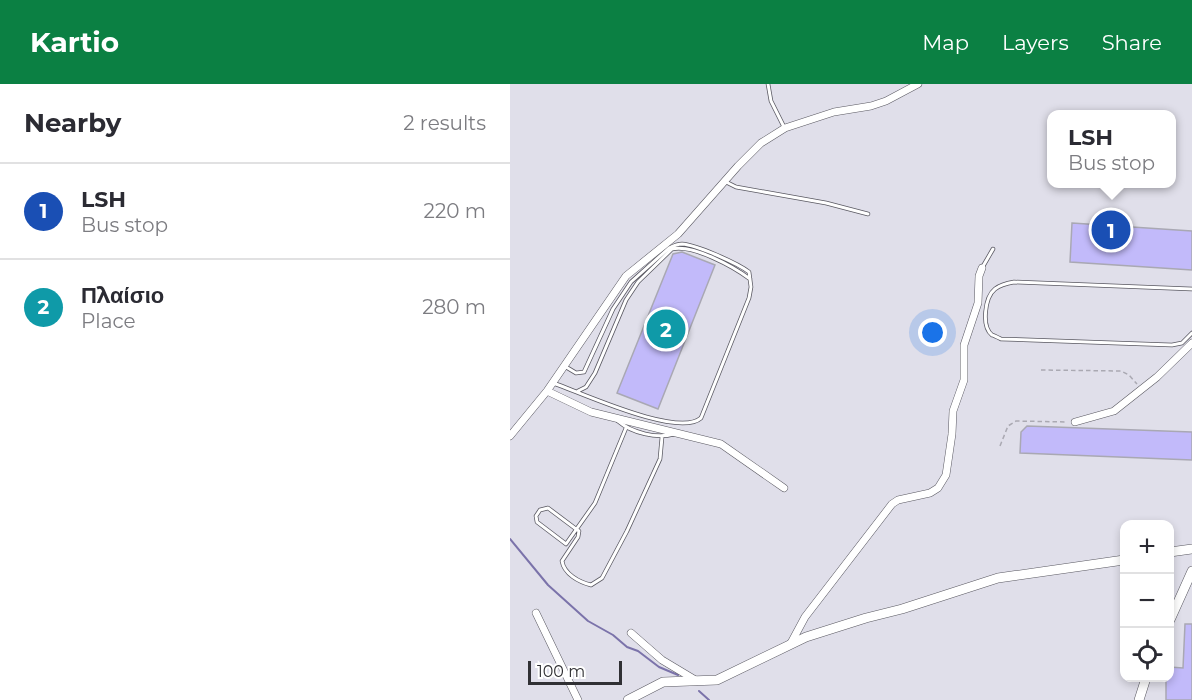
<!DOCTYPE html>
<html lang="en">
<head>
<meta charset="utf-8">
<style>
	:root { --surface:#fff; --page:#f2f2f3; --text:#2b2b33; --muted:#7c7c81; --line:#e1e1e2; --accent:#0b8043 }
	body { margin:0; font-family:Montserrat,sans-serif; background:var(--page); color:var(--text) }
	.controls { position:absolute; right:18px; bottom:18px; display:grid; overflow:hidden; border-radius:12px; box-shadow:0 3px 9px #0003 }
	.controls button { width:54px; height:54px; display:grid; place-items:center; padding:0; border:0; border-bottom:2px solid var(--line); background:var(--surface); color:var(--text); font:30px sans-serif }
	.scale { position:absolute; left:18px; bottom:15px; width:94px; box-sizing:border-box; padding-left:6px; border:3px solid #303034; border-top:0; font-size:16px; line-height:21px; white-space:nowrap; color:#303034; -webkit-text-stroke:4px #fff; paint-order:stroke }
	.you { position:absolute; left:423px; top:249px; width:21px; height:21px; margin:-15px; border:4px solid #fff; border-radius:50%; background:#1a73e8; box-shadow:0 0 0 9px #1a73e833 }
	.badge { display:grid; place-items:center; width:39px; height:39px; border-radius:50%; background:var(--accent); color:#fff; font-size:20px; font-weight:700 }
	.pin { position:absolute; translate:-50% -50%; border:3px solid #fff; box-shadow:0 2px 6px #0006 }
	.popup { position:absolute; left:537px; top:26px; width:129px; height:78px; box-sizing:border-box; display:grid; place-content:center; border-radius:12px; background:var(--surface); filter:drop-shadow(0 2px 4px #0005); font-size:20px; white-space:nowrap; color:var(--muted) }
	.popup b { font-size:22px; color:var(--text) }
	.popup::after { content:''; position:absolute; left:50%; top:100%; margin-left:-12px; border:12px solid transparent; border-top-color:var(--surface) }
	.list { margin:0; padding:0; list-style:none }
	h2 { display:flex; justify-content:space-between; align-items:center; height:78px; margin:0; padding:0 24px; font-size:26px }
	h2 small { font-size:20px; font-weight:400; color:var(--muted) }
	.list li { display:grid; grid-template-columns:39px 1fr auto; gap:18px; align-items:center; box-sizing:border-box; height:96px; padding:0 24px; border-top:2px solid var(--line) }
	.list b { display:block; font-size:22px; white-space:nowrap }
	.list p { margin:0; font-size:20px; white-space:nowrap; color:var(--muted) }
	.list em { font-size:20px; font-style:normal; color:var(--muted) }
	.icon { flex:none; width:33px; height:33px; fill:none; stroke:currentColor; stroke-width:2; stroke-linecap:round; stroke-linejoin:round }
	.map { position:relative; flex:none; width:682px; height:616px; overflow:hidden }
	header { display:flex; align-items:center; gap:36px; box-sizing:border-box; height:84px; padding:0 30px; background:var(--accent); color:#fff }
	header strong { font-size:28px }
	nav { display:flex; gap:33px; margin-inline-start:auto; font-size:21px }
	main { display:flex }
	aside { flex:1; background:var(--surface) }
	.map>svg:first-child { display:block }
	.lines { fill:none; stroke-linecap:round; stroke-linejoin:round }
	.stream { stroke:#7b73aa; stroke-width:2 }
	.building { fill:#c2bafa; stroke:#a9a8b3; stroke-width:1.5 }
	.lane-casing { stroke:#595861; stroke-width:4.5 }
	.street-casing { stroke:#595861; stroke-width:8 }
	.secondary-casing { stroke:#595861; stroke-width:10 }
	.path { stroke:#aaa9b2; stroke-width:1.5; stroke-dasharray:4.5 3; stroke-linecap:butt }
	.lane { stroke:#fff; stroke-width:3 }
	.street { stroke:#fff; stroke-width:7 }
	.secondary { stroke:#fff; stroke-width:9 }
</style>
</head>
<body>
<header>
<strong>Kartio</strong>
<nav><a>Map</a><a>Layers</a><a>Share</a></nav>
</header>
<main>
<aside>
<h2>Nearby<small>2 results</small></h2>
<ul class="list">
<li><span class="badge" style="background:#1a4fb4">1</span><div><b>LSH</b><p>Bus stop</p></div><em>220 m</em></li>
<li><span class="badge" style="background:#0f9aa8">2</span><div><b>Πλαίσιο</b><p>Place</p></div><em>280 m</em></li>
</ul>
</aside>
<div class="map">
<svg width="682" height="616" viewBox="0 0 682 616">
	<rect width="100%" height="100%" fill="#e0dfea"/>
	<g class="lines">
		<!-- stream -->
		<path class="stream" d="M 0,455 L 38,501 L 78,537 L 103,551 L 117,563 L 128,567 L 149,583 L 168,591
			M 189,607 L 199,616"/>
	</g>
	<!-- building -->
	<path class="building" d="M 562,139 L 682,147 L 682,186 L 560,178 Z
		M 172,168 L 205,181 L 148,325 L 107,309 L 163,170 Z
		M 517,342 L 682,348 L 682,376 L 510,369 L 511,348 Z
		M 675,540 L 682,540 L 682,616 L 656,616 L 656,594 L 660,594 L 660,583 L 673,584 Z"/>
	<g class="lines">
		<!-- lane casing -->
		<g class="lane-casing">
			<path id="lane" d="M 258,0 L 261,17 L 274,43
				M 216,98 L 226,103 L 316,119 L 358,130
				M 472,184 L 483,165
				M 682,205 L 504,198 C 498,199 490,201 485,205 C 475,213 471,242 482,251 C 483,251 491,255 491,255 L 662,261 L 672,259 L 682,249
				M 43,299 C 72,309 168,354 191,334 L 239,214 L 241,203 L 239,188 C 227,179 187,161 172,160 C 167,160 163,162 159,164 L 121,198 L 103,225 L 74,288 L 66,289 L 56,283
				M 68,307 L 76,303 L 85,289 L 116,216 L 128,198 L 162,165 C 183,160 224,183 240,195
				M 108,337 C 122,349 147,355 164,350
				M 116,344 L 85,419 L 56,460 L 27,438 L 26,432 L 30,426 L 38,424 L 66,445 L 69,447 L 68,453 L 52,477 C 54,490 69,498 81,501 L 92,494 L 117,447 L 150,375 L 152,353"/>
		</g>
		<!-- street casing -->
		<g class="street-casing">
			<path id="street" d="M 37,307 L 81,328 L 211,360 L 274,404
				M 565,338 L 604,327 L 647,293 L 682,259
				M 0,352 L 37,307 L 116,192 L 168,150 L 228,82 L 251,59 L 275,44 L 324,28 L 361,22 L 376,17 L 408,0
				M 26,529 L 68,616
				M 121,549 L 152,576 L 187,597
				M 281,559 L 295,533 L 382,420 L 388,416 L 420,409 L 428,404 L 436,391 L 442,350 L 443,327 L 454,296 L 454,261 L 468,219 L 469,192 L 472,184"/>
		</g>
		<!-- secondary casing -->
		<g class="secondary-casing">
			<path id="secondary" d="M 660,468 L 682,465
				M 660,536 L 682,487
				M 118,616 L 153,598 L 207,596 L 296,553 L 356,534 L 392,525 L 488,494 L 614,476
				M 629,616 L 636,594"/>
		</g>
		<!-- path -->
		<path class="path" d="M 531,286 L 611,287 L 619,291 L 627,300
			M 490,362 L 498,342 L 506,337 L 557,338"/>
		<!-- lane -->
		<use href="#lane" class="lane"/>
		<!-- street -->
		<use href="#street" class="street"/>
		<!-- secondary -->
		<use href="#secondary" class="secondary"/>
	</g>
</svg>
<div class="controls">
<button>+</button>
<button>−</button>
<button><svg class="icon" aria-label="locate" viewBox="0 0 24 24"><circle cx="12" cy="12" r="6"/><path d="M12 2v4M12 18v4M2 12h4M18 12h4"/></svg></button>
</div>
<div class="scale">100 m</div>
<div class="you"></div>
<div class="pin badge" style="left:601px;top:146px;background:#1a4fb4">1</div>
<div class="popup"><b>LSH</b>Bus stop</div>
<div class="pin badge" style="left:156px;top:245px;background:#0f9aa8">2</div>
</div>
</main>
</body>
</html>
